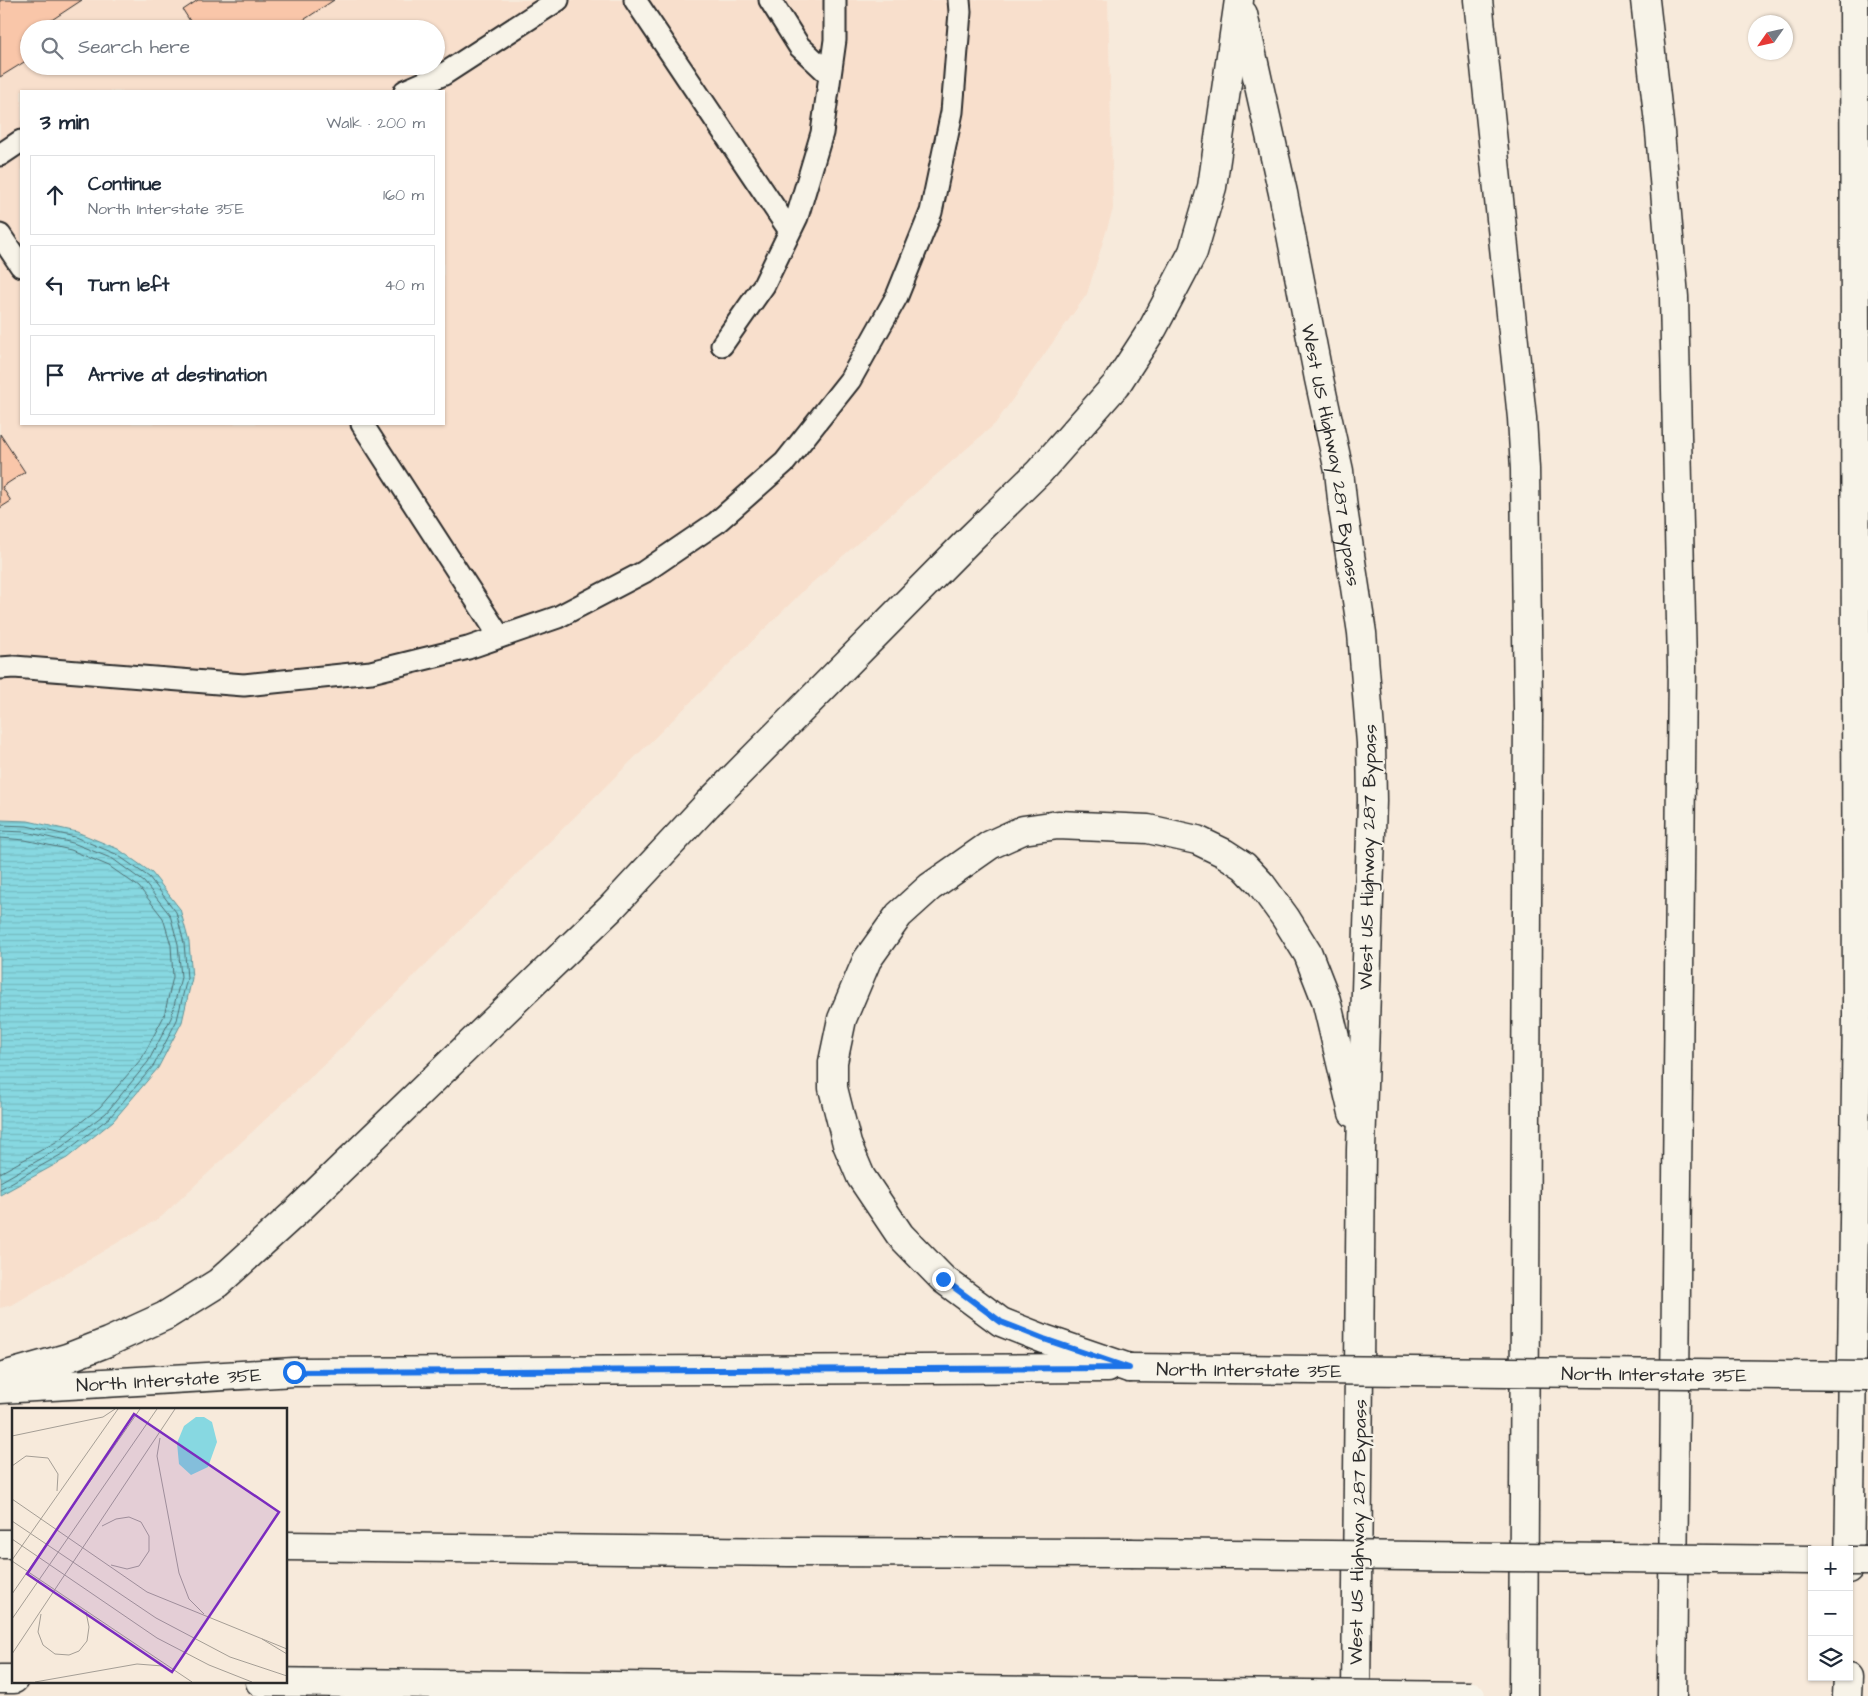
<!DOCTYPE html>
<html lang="en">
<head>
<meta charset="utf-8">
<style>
	:root { --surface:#fff; --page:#f6f6f7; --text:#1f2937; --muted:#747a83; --line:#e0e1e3 }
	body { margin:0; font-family:"Architects Daughter",sans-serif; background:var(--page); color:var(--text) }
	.controls { position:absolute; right:15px; bottom:15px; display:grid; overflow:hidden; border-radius:0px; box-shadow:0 1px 4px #0004 }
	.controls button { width:45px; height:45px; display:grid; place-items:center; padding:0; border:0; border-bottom:1px solid var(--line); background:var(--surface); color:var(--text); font:25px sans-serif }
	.compass { position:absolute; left:1748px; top:15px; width:45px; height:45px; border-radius:50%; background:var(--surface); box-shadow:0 1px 4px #0004; rotate:236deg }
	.stop { position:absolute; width:15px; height:15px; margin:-11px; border:4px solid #1a73e8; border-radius:50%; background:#fff }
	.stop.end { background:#1a73e8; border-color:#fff; box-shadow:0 1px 5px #0008 }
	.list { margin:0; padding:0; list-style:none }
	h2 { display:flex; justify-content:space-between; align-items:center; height:65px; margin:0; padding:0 20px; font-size:21px }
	h2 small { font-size:16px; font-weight:400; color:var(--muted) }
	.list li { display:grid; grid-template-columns:32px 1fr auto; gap:15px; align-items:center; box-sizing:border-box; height:80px; margin:0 10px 10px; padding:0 10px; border:1px solid var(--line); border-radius:0px }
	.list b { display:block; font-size:19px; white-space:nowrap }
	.list p { margin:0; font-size:16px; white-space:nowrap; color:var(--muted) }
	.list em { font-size:16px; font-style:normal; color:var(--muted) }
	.icon { flex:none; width:28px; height:28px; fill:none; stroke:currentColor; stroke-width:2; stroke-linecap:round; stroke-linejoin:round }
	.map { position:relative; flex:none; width:1868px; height:1696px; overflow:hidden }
	.search { position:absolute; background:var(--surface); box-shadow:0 1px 4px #0004; left:20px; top:20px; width:425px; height:55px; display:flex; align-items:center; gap:12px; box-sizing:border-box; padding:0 18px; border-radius:28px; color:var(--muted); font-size:19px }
	.panel { position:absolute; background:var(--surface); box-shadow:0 1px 4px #0004; left:20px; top:90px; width:425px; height:335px; border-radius:0px }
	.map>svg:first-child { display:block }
	.built { fill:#f8dfcc; fill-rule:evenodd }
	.water { fill:url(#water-rules); stroke:#629398 }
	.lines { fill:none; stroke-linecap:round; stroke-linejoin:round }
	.shore { stroke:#507074; stroke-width:1 }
	.building { fill:#f9c6a9; stroke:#2b2b2b }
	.service-casing { stroke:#2b2b2b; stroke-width:25 }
	.secondary-casing { stroke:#2b2b2b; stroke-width:31 }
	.motorway-casing { stroke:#2b2b2b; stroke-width:31 }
	.service { stroke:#f7f3e8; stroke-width:21 }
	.secondary { stroke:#f7f3e8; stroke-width:28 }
	.motorway { stroke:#f7f3e8; stroke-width:28 }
	.secondary-bridge-casing { stroke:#2b2b2b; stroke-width:31; stroke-linecap:butt }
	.motorway-bridge-casing { stroke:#2b2b2b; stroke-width:31; stroke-linecap:butt }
	.secondary-bridge { stroke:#f7f3e8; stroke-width:28 }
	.motorway-bridge { stroke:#f7f3e8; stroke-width:28 }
	.route { stroke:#1a73e8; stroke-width:6 }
	.labels { text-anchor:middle; stroke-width:4.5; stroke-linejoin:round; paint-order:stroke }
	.street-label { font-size:19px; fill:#2b2b2b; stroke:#f7f3e8 }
	.inset-road { fill:none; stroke:#a59e95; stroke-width:1 }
	.view { fill:#7b2cbf; fill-opacity:0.15; stroke:#7b2cbf; stroke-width:2.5 }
	.inset-edge { fill:none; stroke:#2b2b2b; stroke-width:2.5 }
</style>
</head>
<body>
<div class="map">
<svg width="1868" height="1696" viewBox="0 0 1868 1696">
	<defs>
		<pattern id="water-rules" width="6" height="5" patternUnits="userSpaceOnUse" patternTransform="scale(1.25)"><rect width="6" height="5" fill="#87d8e1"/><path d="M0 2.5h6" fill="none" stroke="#75bac1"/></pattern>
	</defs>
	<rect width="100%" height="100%" fill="#f7eadb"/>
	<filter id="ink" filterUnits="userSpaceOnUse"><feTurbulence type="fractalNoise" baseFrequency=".02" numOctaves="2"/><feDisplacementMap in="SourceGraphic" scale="10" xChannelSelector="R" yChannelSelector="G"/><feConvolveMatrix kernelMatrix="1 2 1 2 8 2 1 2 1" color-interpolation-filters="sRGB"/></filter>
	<g filter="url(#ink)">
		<!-- built -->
		<path class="built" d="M 0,0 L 1108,0 L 1113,209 L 1087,294 L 995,424 L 806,588 L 328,1061 L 161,1217 L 12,1305 L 0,1308 ZM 29,29 L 436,29 L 436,66 L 29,66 ZM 21,91 L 444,91 L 444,424 L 21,424 Z"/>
		<!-- water -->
		<path class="water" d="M 0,820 L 28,821 L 77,832 L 118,849 L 152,873 L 180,909 L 189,942 L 192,978 L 182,1022 L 158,1068 L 113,1121 L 67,1158 L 0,1195 Z"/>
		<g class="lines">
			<!-- shore -->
			<path class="shore" d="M 0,825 L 27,826 L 75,837 L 116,854 L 149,877 L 176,912 L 184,943 L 187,978 L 177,1020 L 154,1065 L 110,1117 L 64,1153 L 0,1189
				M 0,831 L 26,832 L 73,843 L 113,859 L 144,882 L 170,915 L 178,944 L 181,977 L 171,1018 L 148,1062 L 106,1113 L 60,1148 L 0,1182
				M 0,838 L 25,840 L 71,850 L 109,866 L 139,887 L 163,918 L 171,945 L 173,977 L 164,1016 L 142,1058 L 100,1107 L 56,1142 L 0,1173"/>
		</g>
		<!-- building -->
		<path class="building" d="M 0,0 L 82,0 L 38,29 L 29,29 L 29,35 L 21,40 L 29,52 L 29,59 L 0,77 Z
			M 198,0 L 334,0 L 290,29 L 195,29 L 183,10 Z
			M 0,434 L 25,472 L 2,487 L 11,501 L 0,508 Z"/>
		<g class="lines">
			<!-- service casing -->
			<g class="service-casing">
				<path id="service" d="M 635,0 L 790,231
					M 770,0 L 799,46 L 830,75
					M 405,91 L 444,74 L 558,0
					M 0,155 L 21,141
					M 0,235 L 21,266
					M 722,345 L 764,285 L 797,217 L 822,133 L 835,40 L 835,0
					M 362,424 L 500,637
					M 0,668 L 14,667 L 244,685 L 371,672 L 468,648 L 558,617 L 644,572 L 716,523 L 785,462 L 850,380 L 897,296 L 931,212 L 952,112 L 960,12 L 959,0"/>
			</g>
			<!-- secondary casing -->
			<g class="secondary-casing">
				<g id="secondary">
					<path id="s1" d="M 1243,14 L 1283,193 L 1319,379 L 1339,471 L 1343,509 L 1362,633 L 1371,743 L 1372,801 L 1361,1150 L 1356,1696"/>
					<path d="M 1129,1368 L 1044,1339 L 1001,1322 L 943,1279 L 900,1235 L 861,1177 L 847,1144 L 833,1088 L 833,1062 L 842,1019 L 867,960 L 899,915 L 930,887 L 990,845 L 1023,830 L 1058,825 L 1148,829 L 1197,840 L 1224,853 L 1244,866 L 1261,884 L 1285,917 L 1308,954 L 1326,1000 L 1353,1113"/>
					<path d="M 0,1377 L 67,1358 L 108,1342 L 165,1316 L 218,1283 L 296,1212 L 611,908 L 707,805 L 971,538 L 1039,472 L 1116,385 L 1153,328 L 1193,252 L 1212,187 L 1239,0"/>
					<path id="s2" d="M 0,1389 L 294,1372 L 1108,1368"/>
					<path d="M 1849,1569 L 1857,1015 L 1854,0"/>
					<path d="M 1847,1696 L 1848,1677"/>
				</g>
			</g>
			<!-- motorway casing -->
			<g class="motorway-casing">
				<path id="motorway" d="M 1478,0 L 1522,418 L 1525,469 L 1528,710 L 1523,1696
					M 1645,0 L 1660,132 L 1674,297 L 1682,667 L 1672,1696
					M 0,1544 L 14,1544
					M 286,1546 L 788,1552 L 1130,1553
					M 0,1679 L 14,1679
					M 260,1682 L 1131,1692"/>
			</g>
			<!-- service -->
			<use href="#service" class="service"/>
			<!-- secondary -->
			<use href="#secondary" class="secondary"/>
			<!-- motorway -->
			<use href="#motorway" class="motorway"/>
			<!-- secondary-bridge casing -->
			<g class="secondary-bridge-casing">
				<g id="secondary-bridge">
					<path id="s3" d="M 1129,1368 L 1868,1376"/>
				</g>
			</g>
			<!-- motorway-bridge casing -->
			<g class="motorway-bridge-casing">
				<path id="motorway-bridge" d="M 1130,1553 L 1812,1560
					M 1849,1561 L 1868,1561
					M 1131,1692 L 1471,1696"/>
			</g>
			<!-- secondary-bridge -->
			<use href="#secondary-bridge" class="secondary-bridge"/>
			<!-- motorway-bridge -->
			<use href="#motorway-bridge" class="motorway-bridge"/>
		</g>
	</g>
	<g class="lines" filter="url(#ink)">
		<!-- route -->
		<path class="route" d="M 294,1372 L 1129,1368 L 1044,1339 L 1001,1322 L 943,1279"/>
	</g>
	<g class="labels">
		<!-- street labels -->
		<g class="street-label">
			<text dy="7" stroke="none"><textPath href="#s1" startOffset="450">West US Highway 287 Bypass</textPath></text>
			<text transform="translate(1367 857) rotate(-89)" y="7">West US Highway 287 Bypass</text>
			<text dy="7" stroke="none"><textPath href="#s3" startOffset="120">North Interstate 35E</textPath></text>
			<text dy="7" stroke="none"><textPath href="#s3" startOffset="525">North Interstate 35E</textPath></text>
			<text dy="7" stroke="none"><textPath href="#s2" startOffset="169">North Interstate 35E</textPath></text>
			<text transform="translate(1357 1532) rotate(-89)" y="7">West US Highway 287 Bypass</text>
		</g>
	</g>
	<!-- overview -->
	<g transform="translate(12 1408)">
		<rect width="275" height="275" fill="#f7eadb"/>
		<path d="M 184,9 L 192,9 L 200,14 L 205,34 L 196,59 L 179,67 L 167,56 L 165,35 L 172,18 Z" fill="#87d8e1"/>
		<path class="inset-road" d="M 0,28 L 91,9 L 103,1M 148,30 L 145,48 L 167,165 L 177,191 L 192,206M 0,58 L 14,48 L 36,50 L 46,66 L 45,83M 0,91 L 135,184 L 275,241M 0,113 L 144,210 L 218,249 L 275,268M 90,118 L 104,111 L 117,109 L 129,114 L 137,128 L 137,143 L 127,158 L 115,161 L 99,157M 0,131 L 145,230 L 197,257 L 240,274M 0,152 L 106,1M 0,153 L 180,274M 0,186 L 128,1M 29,206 L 26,224 L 31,237 L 43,246 L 57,247 L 67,243 L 75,233 L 77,219 L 74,204M 0,211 L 145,1M 250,231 L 275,246M 0,246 L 163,1M 23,274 L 125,256 L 151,258"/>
		<path class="view" d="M 122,6 L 267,104 L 160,264 L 15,166 Z"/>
		<rect width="275" height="275" class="inset-edge"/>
	</g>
</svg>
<div class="controls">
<button>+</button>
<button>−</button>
<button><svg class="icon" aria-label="layers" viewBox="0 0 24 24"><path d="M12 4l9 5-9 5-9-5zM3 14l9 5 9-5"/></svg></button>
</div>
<svg class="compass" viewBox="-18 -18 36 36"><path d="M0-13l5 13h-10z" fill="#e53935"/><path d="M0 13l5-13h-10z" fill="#747a83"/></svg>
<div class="stop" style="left:294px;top:1372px"></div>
<div class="stop end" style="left:943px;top:1279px"></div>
<div class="search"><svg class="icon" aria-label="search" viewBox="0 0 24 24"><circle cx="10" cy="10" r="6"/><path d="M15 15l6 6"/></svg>Search here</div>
<section class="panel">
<h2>3 min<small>Walk · 200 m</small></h2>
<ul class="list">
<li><svg class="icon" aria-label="ahead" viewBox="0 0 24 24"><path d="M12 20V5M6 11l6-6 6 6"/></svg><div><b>Continue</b><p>North Interstate 35E</p></div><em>160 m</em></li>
<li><svg class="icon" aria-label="left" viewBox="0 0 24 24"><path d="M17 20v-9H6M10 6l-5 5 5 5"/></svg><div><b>Turn left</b></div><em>40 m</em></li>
<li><svg class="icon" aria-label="arrive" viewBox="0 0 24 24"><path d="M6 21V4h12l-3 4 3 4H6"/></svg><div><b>Arrive at destination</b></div></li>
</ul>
</section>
</div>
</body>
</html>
